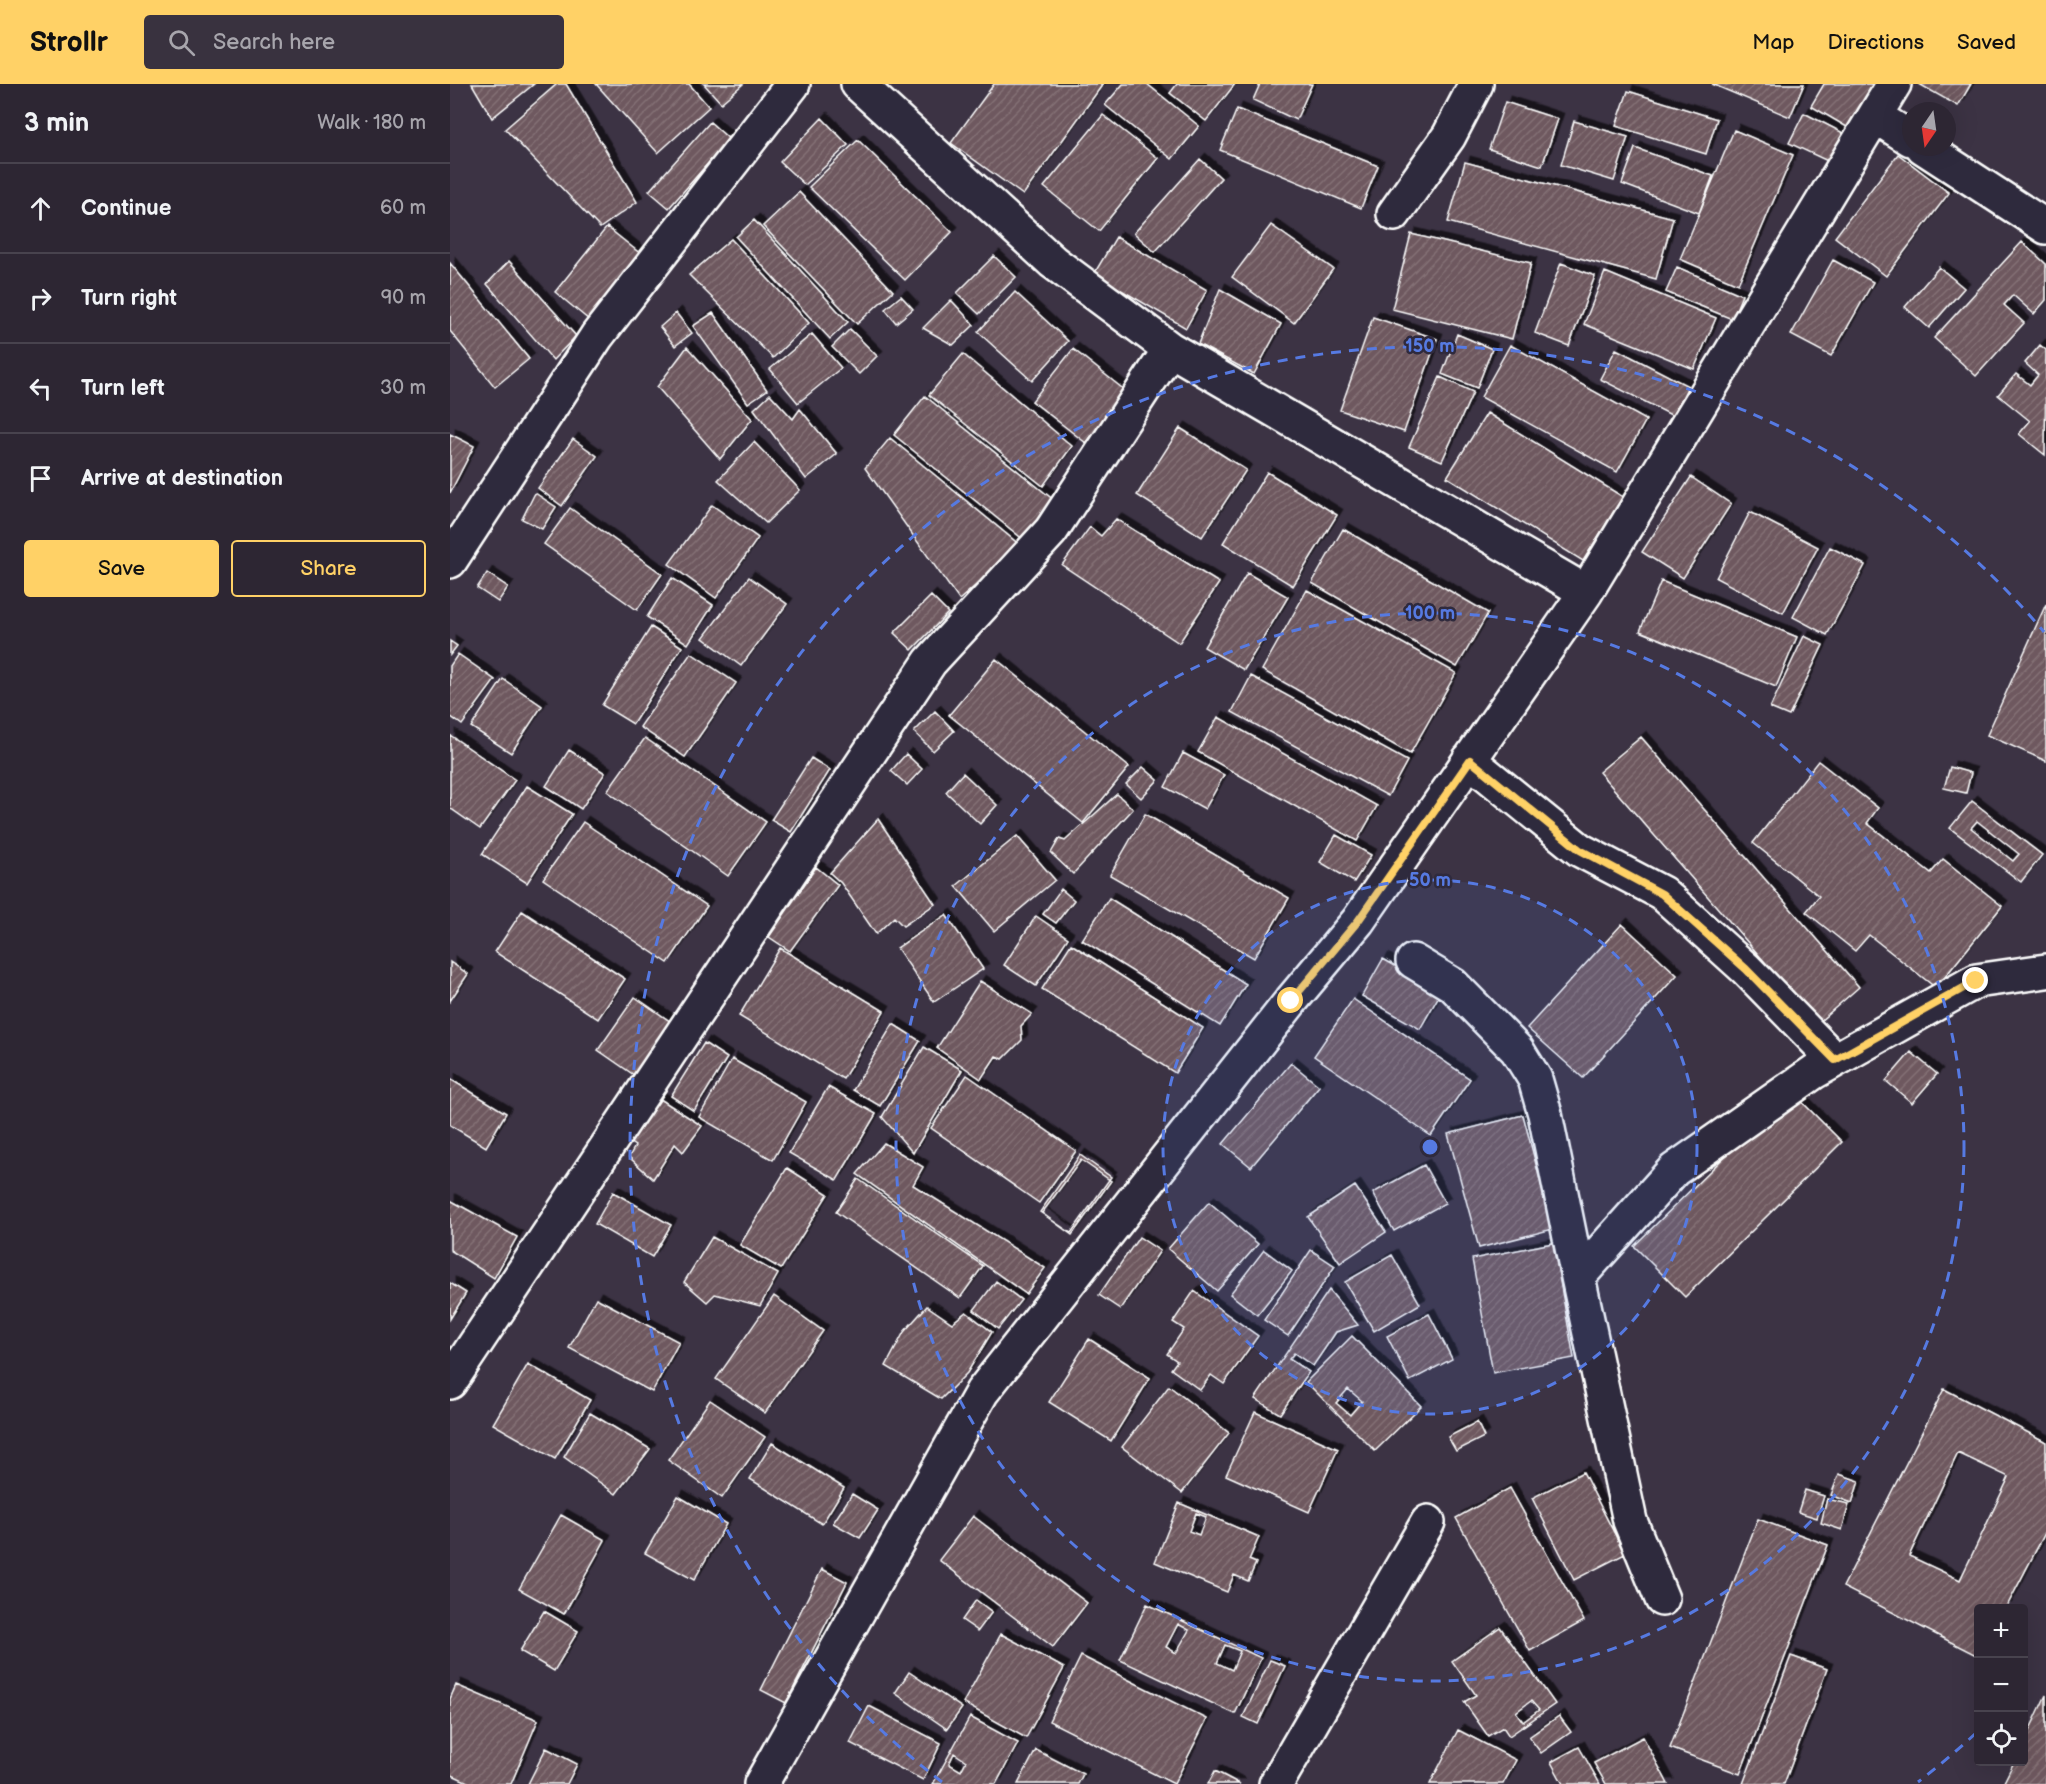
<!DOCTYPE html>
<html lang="en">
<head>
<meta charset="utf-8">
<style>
	:root { --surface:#2d2633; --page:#39323f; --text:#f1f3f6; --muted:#a7a5ac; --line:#48434e; --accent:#ffd166 }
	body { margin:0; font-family:"Balsamiq Sans",sans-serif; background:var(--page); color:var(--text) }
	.controls { position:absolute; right:18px; bottom:18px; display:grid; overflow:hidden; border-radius:6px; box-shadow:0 6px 24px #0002 }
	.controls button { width:54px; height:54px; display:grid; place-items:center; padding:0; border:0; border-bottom:2px solid var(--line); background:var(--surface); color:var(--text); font:30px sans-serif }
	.compass { position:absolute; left:1452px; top:18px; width:54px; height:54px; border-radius:50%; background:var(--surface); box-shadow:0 6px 24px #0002; rotate:193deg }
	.stop { position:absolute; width:18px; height:18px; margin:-14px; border:4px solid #ffd166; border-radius:50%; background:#fff }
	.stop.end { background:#ffd166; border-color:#fff; box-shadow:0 2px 6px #0008 }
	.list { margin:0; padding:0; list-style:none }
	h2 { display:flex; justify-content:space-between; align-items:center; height:78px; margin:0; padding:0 24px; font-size:26px }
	h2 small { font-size:20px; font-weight:400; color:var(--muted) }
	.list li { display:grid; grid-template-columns:39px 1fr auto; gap:18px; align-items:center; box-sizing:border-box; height:90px; padding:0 24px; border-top:2px solid var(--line) }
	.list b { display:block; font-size:22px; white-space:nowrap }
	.list em { font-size:20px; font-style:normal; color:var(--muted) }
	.actions { display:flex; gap:12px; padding:18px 24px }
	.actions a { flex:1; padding:14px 0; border:2px solid var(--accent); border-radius:6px; text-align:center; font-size:21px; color:var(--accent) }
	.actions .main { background:var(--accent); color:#111 }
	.icon { flex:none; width:33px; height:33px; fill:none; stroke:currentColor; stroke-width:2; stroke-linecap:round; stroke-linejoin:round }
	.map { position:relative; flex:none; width:1596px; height:1700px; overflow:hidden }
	header { display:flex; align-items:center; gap:36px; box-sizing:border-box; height:84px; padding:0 30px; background:var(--accent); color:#111 }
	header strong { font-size:28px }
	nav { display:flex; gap:33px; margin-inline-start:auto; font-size:21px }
	.search { width:420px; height:54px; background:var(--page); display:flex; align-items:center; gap:15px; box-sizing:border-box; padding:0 21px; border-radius:6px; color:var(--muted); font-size:22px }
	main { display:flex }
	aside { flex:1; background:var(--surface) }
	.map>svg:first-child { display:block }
	.building { fill:url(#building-hatch); stroke:#fff; stroke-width:1.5; fill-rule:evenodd; filter:url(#shadow) }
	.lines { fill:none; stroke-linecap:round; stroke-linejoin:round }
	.street-casing { stroke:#fff; stroke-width:38 }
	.street { stroke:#2f2a3d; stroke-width:33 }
	.route { stroke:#ffd166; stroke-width:8 }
	.ring { fill:none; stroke:#567ae2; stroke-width:3; stroke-dasharray:10 8 }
	.centre { fill:#567ae2; stroke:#2f2a3d; stroke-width:3 }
	.ring-label { font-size:18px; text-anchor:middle; font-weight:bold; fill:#567ae2; stroke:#2f2a3d; stroke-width:5; stroke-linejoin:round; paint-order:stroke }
</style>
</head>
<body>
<header>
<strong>Strollr</strong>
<div class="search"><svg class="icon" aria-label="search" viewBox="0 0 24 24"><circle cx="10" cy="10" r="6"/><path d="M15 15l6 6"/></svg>Search here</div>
<nav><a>Map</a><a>Directions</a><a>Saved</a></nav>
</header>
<main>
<aside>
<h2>3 min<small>Walk · 180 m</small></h2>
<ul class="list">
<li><svg class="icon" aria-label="ahead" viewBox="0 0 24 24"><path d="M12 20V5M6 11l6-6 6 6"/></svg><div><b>Continue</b></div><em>60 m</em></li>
<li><svg class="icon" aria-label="right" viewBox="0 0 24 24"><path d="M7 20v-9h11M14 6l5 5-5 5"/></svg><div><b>Turn right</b></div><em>90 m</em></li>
<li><svg class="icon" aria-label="left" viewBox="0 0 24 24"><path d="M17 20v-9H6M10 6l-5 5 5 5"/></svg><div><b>Turn left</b></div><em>30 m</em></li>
<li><svg class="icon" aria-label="arrive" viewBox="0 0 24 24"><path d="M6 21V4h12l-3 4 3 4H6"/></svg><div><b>Arrive at destination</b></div></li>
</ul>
<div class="actions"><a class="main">Save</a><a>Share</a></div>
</aside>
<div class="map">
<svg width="1596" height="1700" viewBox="0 0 1596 1700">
	<defs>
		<pattern id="building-hatch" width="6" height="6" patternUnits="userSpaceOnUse" patternTransform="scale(1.5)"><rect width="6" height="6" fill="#6e585e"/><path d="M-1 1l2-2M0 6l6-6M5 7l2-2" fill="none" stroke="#847176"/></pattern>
		<filter id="shadow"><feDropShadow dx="5.5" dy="-5.5" stdDeviation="0" flood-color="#0009"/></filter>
	</defs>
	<rect width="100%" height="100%" fill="#3c3344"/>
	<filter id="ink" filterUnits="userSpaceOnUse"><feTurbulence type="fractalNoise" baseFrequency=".0167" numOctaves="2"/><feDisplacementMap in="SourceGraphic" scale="12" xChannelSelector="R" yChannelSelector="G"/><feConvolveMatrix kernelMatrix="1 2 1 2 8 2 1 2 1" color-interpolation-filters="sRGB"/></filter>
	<g filter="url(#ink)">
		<!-- building -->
		<path class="building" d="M 22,0 L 84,0 L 42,34 Z
			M 107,0 L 116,0 L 187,118 L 150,144 L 55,45 Z
			M 146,0 L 239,0 L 259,23 L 208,69 Z
			M 254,0 L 293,0 L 271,19 Z
			M 544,0 L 653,0 L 573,111 L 501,59 Z
			M 673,0 L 697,0 L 749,42 L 722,75 L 655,21 Z
			M 727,0 L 785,0 L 756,37 L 720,9 Z
			M 810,0 L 862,0 L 846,36 L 803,16 Z
			M 1262,0 L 1354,0 L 1340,33 Z
			M 1374,0 L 1424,0 L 1428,3 L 1402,46 L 1361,22 Z
			M 1469,0 L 1521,0 L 1508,22 Z
			M 1178,7 L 1267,35 L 1256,70 L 1166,42 Z
			M 1055,18 L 1108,35 L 1092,82 L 1039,65 Z
			M 787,25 L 928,82 L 911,124 L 770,66 Z
			M 1354,29 L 1399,52 L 1384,80 L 1339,59 Z
			M 653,31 L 708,74 L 649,147 L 594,103 Z
			M 372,34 L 398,61 L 355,101 L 330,78 Z
			M 1124,37 L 1178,53 L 1164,97 L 1111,81 Z
			M 260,38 L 279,55 L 219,124 L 199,107 Z
			M 1284,46 L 1343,71 L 1288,200 L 1230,175 Z
			M 408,56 L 502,148 L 455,196 L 359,103 Z
			M 1185,64 L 1263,92 L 1249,129 L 1172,100 Z
			M 1448,70 L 1499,109 L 1436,192 L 1385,153 Z
			M 750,75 L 771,94 L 705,168 L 684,149 Z
			M 1015,78 L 1223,134 L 1206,195 L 998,138 Z
			M 349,108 L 443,207 L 407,240 L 313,142 Z
			M 304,136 L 398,238 L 380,255 L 286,153 Z
			M 821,141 L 883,185 L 844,239 L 782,193 Z
			M 157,143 L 192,171 L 139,236 L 105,208 Z
			M 961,150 L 1081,179 L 1062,255 L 942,225 Z
			M 666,153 L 757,206 L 736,244 L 644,190 Z
			M 281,155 L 359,239 L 323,274 L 239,191 Z
			M 1572,158 L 1596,180 L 1596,216 L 1584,230 L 1563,211 L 1554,221 L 1574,239 L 1526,292 L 1484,254 Z
			M 544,172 L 566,193 L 529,230 L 507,209 Z
			M 1383,176 L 1423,198 L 1381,272 L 1341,251 Z
			M 59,177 L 126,252 L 103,276 L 37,200 Z
			M 0,179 L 79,275 L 45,303 L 0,247 Z
			M 1111,179 L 1145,192 L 1119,262 L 1085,249 Z
			M 1227,183 L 1292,211 L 1282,235 L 1216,208 Z
			M 1489,183 L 1514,204 L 1479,244 L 1455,223 Z
			M 1155,188 L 1266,234 L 1244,285 L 1134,240 Z
			M 770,205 L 831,240 L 804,290 L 748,260 Z
			M 565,208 L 618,257 L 582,297 L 528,248 Z
			M 451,212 L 463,225 L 446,239 L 435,225 Z
			M 501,216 L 524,241 L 503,261 L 473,244 Z
			M 226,229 L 242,249 L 225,262 L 210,243 Z
			M 263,229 L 317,306 L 298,319 L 243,242 Z
			M 923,233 L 987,255 L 954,348 L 890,326 Z
			M 400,245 L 427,272 L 409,290 L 382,263 Z
			M 362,250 L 391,284 L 348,319 L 320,285 Z
			M 1007,250 L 1042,265 L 1027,304 L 992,290 Z
			M 1060,261 L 1196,336 L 1167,388 L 1031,313 Z
			M 1590,261 L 1596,266 L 1595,371 L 1569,350 L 1580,337 L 1548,311 L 1566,290 L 1580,301 L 1588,291 L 1575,279 Z
			M 237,263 L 302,335 L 270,375 L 207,303 Z
			M 623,265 L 677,308 L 636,359 L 582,317 Z
			M 1166,265 L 1238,302 L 1223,332 L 1150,295 Z
			M 513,270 L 622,362 L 593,402 L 479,311 Z
			M 990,293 L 1023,308 L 992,377 L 959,363 Z
			M 320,310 L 343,335 L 350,325 L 387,370 L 356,395 L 304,325 Z
			M 475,312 L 605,417 L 574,456 L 444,351 Z
			M 1037,329 L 1173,413 L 1133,477 L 997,393 Z
			M 730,344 L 796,386 L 752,453 L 687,411 Z
			M 0,350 L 24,362 L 0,409 Z
			M 440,354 L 571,462 L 509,516 L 415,384 Z
			M 123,355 L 147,372 L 112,422 L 88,404 Z
			M 304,358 L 350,406 L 316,439 L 268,396 Z
			M 817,388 L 887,431 L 843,502 L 773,459 Z
			M 1241,393 L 1281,420 L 1233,494 L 1192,468 Z
			M 85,409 L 106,423 L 92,445 L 72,435 Z
			M 262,421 L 308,454 L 266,514 L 219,480 Z
			M 120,424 L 212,490 L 187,526 L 94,460 Z
			M 1300,428 L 1368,463 L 1333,529 L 1266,494 Z
			M 666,435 L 769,499 L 729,559 L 612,481 L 640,443 L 651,452 Z
			M 893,445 L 1038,529 L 1007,583 L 862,499 Z
			M 1380,463 L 1415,481 L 1377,551 L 1343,533 Z
			M 37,489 L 58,503 L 48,518 L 27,504 Z
			M 797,489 L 838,513 L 794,586 L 754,563 Z
			M 299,493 L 337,520 L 291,582 L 253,554 Z
			M 222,494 L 263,521 L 238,560 L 197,533 Z
			M 1211,497 L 1347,553 L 1326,603 L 1190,547 Z
			M 857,506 L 1006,589 L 960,670 L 812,586 Z
			M 481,512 L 498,529 L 462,566 L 444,549 Z
			M 1596,520 L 1596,677 L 1537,651 Z
			M 201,543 L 232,563 L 183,640 L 152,621 Z
			M 1354,552 L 1373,561 L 1339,632 L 1320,624 Z
			M 0,557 L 7,562 L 0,571 Z
			M 241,569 L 286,599 L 235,673 L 190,643 Z
			M 8,570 L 45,596 L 12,641 L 0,632 L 0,582 Z
			M 546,575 L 679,683 L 633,739 L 499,631 Z
			M 801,592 L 957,677 L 938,712 L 782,628 Z
			M 53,595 L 92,622 L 61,669 L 21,643 Z
			M 485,627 L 504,647 L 483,667 L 464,648 Z
			M 768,633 L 927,722 L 907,757 L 748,668 Z
			M 0,651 L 65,696 L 30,745 L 0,724 Z
			M 1191,653 L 1409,903 L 1368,939 L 1149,688 Z
			M 195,654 L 316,738 L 278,792 L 157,707 Z
			M 119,666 L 155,689 L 131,725 L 96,702 Z
			M 733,669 L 774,691 L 755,725 L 715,703 Z
			M 456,670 L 472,685 L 457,701 L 441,687 Z
			M 361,674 L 380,686 L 341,748 L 321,736 Z
			M 1368,677 L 1428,724 L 1417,739 L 1481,789 L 1493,775 L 1552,822 L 1486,904 L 1419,851 L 1405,867 L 1356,828 L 1369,812 L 1303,759 Z
			M 693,683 L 708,696 L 691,714 L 676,700 Z
			M 1500,683 L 1521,689 L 1516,709 L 1494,704 Z
			M 513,689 L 547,721 L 530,740 L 496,708 Z
			M 77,702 L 122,730 L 77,799 L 32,770 Z
			M 667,710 L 683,725 L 623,790 L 601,769 L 609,755 L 615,757 Z
			M 1522,717 L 1592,771 L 1571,798 L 1500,744 ZM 1527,737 L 1569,770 L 1563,777 L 1521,744 Z
			M 695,730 L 839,814 L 804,874 L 660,791 Z
			M 428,735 L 485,820 L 453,842 L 444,833 L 426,850 L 391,799 L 380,789 Z
			M 133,738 L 257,822 L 218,879 L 93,795 Z
			M 886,751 L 921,771 L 904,798 L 870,778 Z
			M 567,752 L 605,796 L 544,847 L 506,802 Z
			M 366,783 L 388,801 L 340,867 L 319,853 Z
			M 611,805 L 624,816 L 606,839 L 593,830 Z
			M 659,814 L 796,900 L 770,942 L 632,856 Z
			M 72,827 L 175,895 L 148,935 L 45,868 Z
			M 496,831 L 533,885 L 484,918 L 447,864 Z
			M 586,832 L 618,854 L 586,902 L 554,881 Z
			M 1172,840 L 1227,891 L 1133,994 L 1077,944 Z
			M 621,860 L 753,944 L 725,989 L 592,905 Z
			M 330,864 L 434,927 L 393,995 L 289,932 Z
			M 933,875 L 991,908 L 970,945 L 912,912 Z
			M 0,878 L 18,890 L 0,917 Z
			M 530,897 L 582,930 L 571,942 L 572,956 L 553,975 L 546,972 L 531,995 L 487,964 Z
			M 185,913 L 221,938 L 184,991 L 148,966 Z
			M 903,915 L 1020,995 L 981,1052 L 864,972 Z
			M 443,940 L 470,957 L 430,1022 L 403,1006 Z
			M 254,959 L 277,974 L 244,1027 L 221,1012 Z
			M 474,963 L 512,986 L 463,1069 L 432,1033 Z
			M 1461,968 L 1487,990 L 1462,1019 L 1436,997 Z
			M 282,975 L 356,1018 L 323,1076 L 249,1033 Z
			M 841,979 L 869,1002 L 801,1083 L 773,1060 Z
			M 517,991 L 626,1067 L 589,1119 L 481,1044 Z
			M 0,995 L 56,1029 L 36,1063 L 0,1041 Z
			M 378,1003 L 426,1030 L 387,1096 L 339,1069 Z
			M 1341,1007 L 1392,1058 L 1235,1213 L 1184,1162 Z
			M 207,1013 L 252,1042 L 233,1068 L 225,1060 L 203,1095 L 179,1073 L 185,1062 L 179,1058 Z
			M 1073,1031 L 1103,1145 L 1029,1164 L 998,1050 Z
			M 434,1059 L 473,1083 L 463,1101 L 595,1184 L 576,1210 L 407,1090 Z
			M 630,1071 L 661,1093 L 621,1149 L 590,1128 Z
			M 631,1076 L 661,1097 L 622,1151 L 592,1129 Z
			M 974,1081 L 995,1119 L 944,1147 L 923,1109 Z
			M 337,1084 L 378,1110 L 331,1185 L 290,1161 Z
			M 408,1095 L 533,1182 L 510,1214 L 386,1128 Z
			M 905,1102 L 936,1148 L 890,1179 L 858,1133 Z
			M 163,1108 L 221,1141 L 202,1173 L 145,1140 Z
			M 0,1116 L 67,1153 L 44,1194 L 0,1166 Z
			M 759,1118 L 808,1160 L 767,1207 L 718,1165 Z
			M 262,1153 L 328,1190 L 310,1222 L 265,1210 L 257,1218 L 234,1198 Z
			M 689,1153 L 710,1167 L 670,1225 L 649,1211 Z
			M 1103,1159 L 1124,1274 L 1043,1289 L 1022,1175 Z
			M 814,1166 L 842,1187 L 807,1231 L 780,1210 Z
			M 861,1166 L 885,1182 L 838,1252 L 814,1236 Z
			M 942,1171 L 970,1220 L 924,1247 L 895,1198 Z
			M 546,1197 L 571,1216 L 548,1245 L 524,1226 Z
			M 0,1199 L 16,1209 L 0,1235 Z
			M 879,1206 L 908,1241 L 886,1248 L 863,1282 L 844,1269 L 839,1275 L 859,1288 L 830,1330 L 805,1315 Z
			M 744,1207 L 808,1252 L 774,1300 L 761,1291 L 750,1306 L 721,1285 L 727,1277 L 717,1270 L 734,1245 L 723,1238 Z
			M 324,1212 L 373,1247 L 315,1329 L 266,1295 Z
			M 146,1214 L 229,1258 L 202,1308 L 119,1264 Z
			M 477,1222 L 502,1239 L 516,1228 L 542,1248 L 517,1289 L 491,1315 L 436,1282 L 454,1248 Z
			M 979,1230 L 1002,1275 L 960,1297 L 937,1252 Z
			M 902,1252 L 971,1322 L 925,1367 L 856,1298 ZM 898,1305 L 912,1317 L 900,1331 L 886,1319 Z
			M 639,1255 L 700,1294 L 661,1357 L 599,1318 Z
			M 78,1280 L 140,1316 L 105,1375 L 43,1340 Z
			M 719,1302 L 779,1349 L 732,1409 L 672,1363 Z
			M 1494,1305 L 1596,1358 L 1596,1447 L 1556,1524 L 1528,1524 L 1528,1572 L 1393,1503 ZM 1508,1369 L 1559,1393 L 1510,1496 L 1459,1472 Z
			M 260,1316 L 315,1353 L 272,1414 L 218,1376 Z
			M 805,1328 L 888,1365 L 859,1428 L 776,1391 Z
			M 140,1329 L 200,1365 L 166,1410 L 114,1373 Z
			M 1027,1338 L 1034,1353 L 1006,1367 L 998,1353 Z
			M 322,1359 L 394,1404 L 372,1440 L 300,1395 Z
			M 1133,1388 L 1175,1470 L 1124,1496 L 1082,1414 Z
			M 1389,1390 L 1409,1397 L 1402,1419 L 1381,1411 Z
			M 1060,1404 L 1134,1537 L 1080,1567 L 1006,1434 Z
			M 1355,1406 L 1374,1412 L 1367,1434 L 1348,1428 Z
			M 402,1410 L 428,1426 L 410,1454 L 383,1439 Z
			M 228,1412 L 276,1440 L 244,1496 L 195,1469 Z
			M 1377,1415 L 1399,1420 L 1392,1446 L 1371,1439 Z
			M 729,1419 L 809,1453 L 799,1476 L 806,1479 L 798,1497 L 784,1491 L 777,1508 L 705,1478 ZM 746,1429 L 756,1433 L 749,1451 L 739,1447 Z
			M 111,1431 L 155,1456 L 114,1530 L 69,1505 Z
			M 523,1432 L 637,1519 L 603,1563 L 489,1476 Z
			M 1308,1435 L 1378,1461 L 1290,1690 L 1220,1664 Z
			M 372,1485 L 397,1498 L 336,1619 L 311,1606 Z
			M 526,1516 L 542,1528 L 528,1547 L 512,1536 Z
			M 697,1520 L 811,1574 L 785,1630 L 670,1576 ZM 728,1540 L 739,1546 L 726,1569 L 716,1563 ZM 775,1561 L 790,1567 L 782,1586 L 767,1579 Z
			M 94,1527 L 128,1547 L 104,1587 L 70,1567 Z
			M 1050,1543 L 1105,1620 L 1059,1652 L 1053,1643 L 1038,1652 L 1014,1618 L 1026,1611 L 1002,1577 ZM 1081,1617 L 1089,1626 L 1073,1638 L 1066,1628 Z
			M 551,1550 L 614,1584 L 576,1654 L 513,1619 Z
			M 631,1572 L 757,1635 L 724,1700 L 599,1637 Z
			M 1341,1572 L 1377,1585 L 1334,1700 L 1293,1700 Z
			M 820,1576 L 835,1582 L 808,1640 L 793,1633 Z
			M 459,1588 L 512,1624 L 497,1645 L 445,1609 Z
			M 6,1601 L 88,1636 L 61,1700 L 22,1700 L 0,1690 L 0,1615 Z
			M 1596,1611 L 1596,1700 L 1553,1700 L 1564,1678 L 1574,1678 L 1574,1658 Z
			M 419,1622 L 491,1659 L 473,1696 L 400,1659 Z
			M 1109,1632 L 1121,1648 L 1091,1669 L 1079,1653 Z
			M 520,1633 L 568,1659 L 546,1700 L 483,1700 ZM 504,1669 L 516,1677 L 511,1687 L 499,1680 Z
			M 1008,1646 L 1066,1676 L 1053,1700 L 980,1700 Z
			M 1193,1653 L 1218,1700 L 1156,1700 L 1144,1679 Z
			M 1129,1663 L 1150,1700 L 1113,1700 L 1101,1678 Z
			M 96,1664 L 127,1680 L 117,1700 L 78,1700 Z
			M 586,1666 L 633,1690 L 628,1700 L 568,1700 Z
			M 765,1687 L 790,1700 L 758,1700 Z"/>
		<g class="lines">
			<!-- street casing -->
			<g class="street-casing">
				<path id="street" d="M 408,0 L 603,178 L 720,265 L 1136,508
					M 1425,32 L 1461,55
					M 1473,63 L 1596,143
					M 944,130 L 999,52 L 1026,0
					M 0,477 L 147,252 L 343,0
					M 1019,676 L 1130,766 L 1212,809 L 1296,885 L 1385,976
					M 963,877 L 1003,901 L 1067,966 L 1085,995 L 1095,1030 L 1128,1193
					M 0,1298 L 480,578 L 601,447 L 720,265
					M 1212,1515 L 1180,1437 L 1128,1193 L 1224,1086 L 1364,988 L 1526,897 L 1596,887
					M 311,1700 L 532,1308 L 841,917 L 908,837 L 1136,508 L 1444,0
					M 826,1700 L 978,1438"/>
			</g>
			<!-- street -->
			<use href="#street" class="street"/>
		</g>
	</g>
	<g class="lines" filter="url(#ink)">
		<!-- route -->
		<path class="route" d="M 841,917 L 908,837 L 1020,676 L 1130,766 L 1212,810 L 1296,885 L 1385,976 L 1526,897"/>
	</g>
	<!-- distance rings -->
	<circle cx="980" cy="1063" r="267" fill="#567ae2" fill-opacity=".12"/>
	<g class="ring">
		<circle cx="980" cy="1063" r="267"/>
		<circle cx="980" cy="1063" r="534"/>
		<path d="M1526 1649A801 801 0 0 1 1468 1698M492 1698A801 801 0 1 1 1594 548"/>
	</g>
	<circle cx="980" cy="1063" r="9" class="centre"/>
	<g class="ring-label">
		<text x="980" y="268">150 m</text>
		<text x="980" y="535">100 m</text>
		<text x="980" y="802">50 m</text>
	</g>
</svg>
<div class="controls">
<button>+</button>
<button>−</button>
<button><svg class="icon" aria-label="locate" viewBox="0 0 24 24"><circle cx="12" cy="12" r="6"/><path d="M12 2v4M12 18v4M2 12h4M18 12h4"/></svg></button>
</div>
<svg class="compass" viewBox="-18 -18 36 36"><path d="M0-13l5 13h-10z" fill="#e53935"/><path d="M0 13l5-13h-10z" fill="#a7a5ac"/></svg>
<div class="stop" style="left:841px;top:917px"></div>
<div class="stop end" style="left:1526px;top:897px"></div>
</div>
</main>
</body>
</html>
